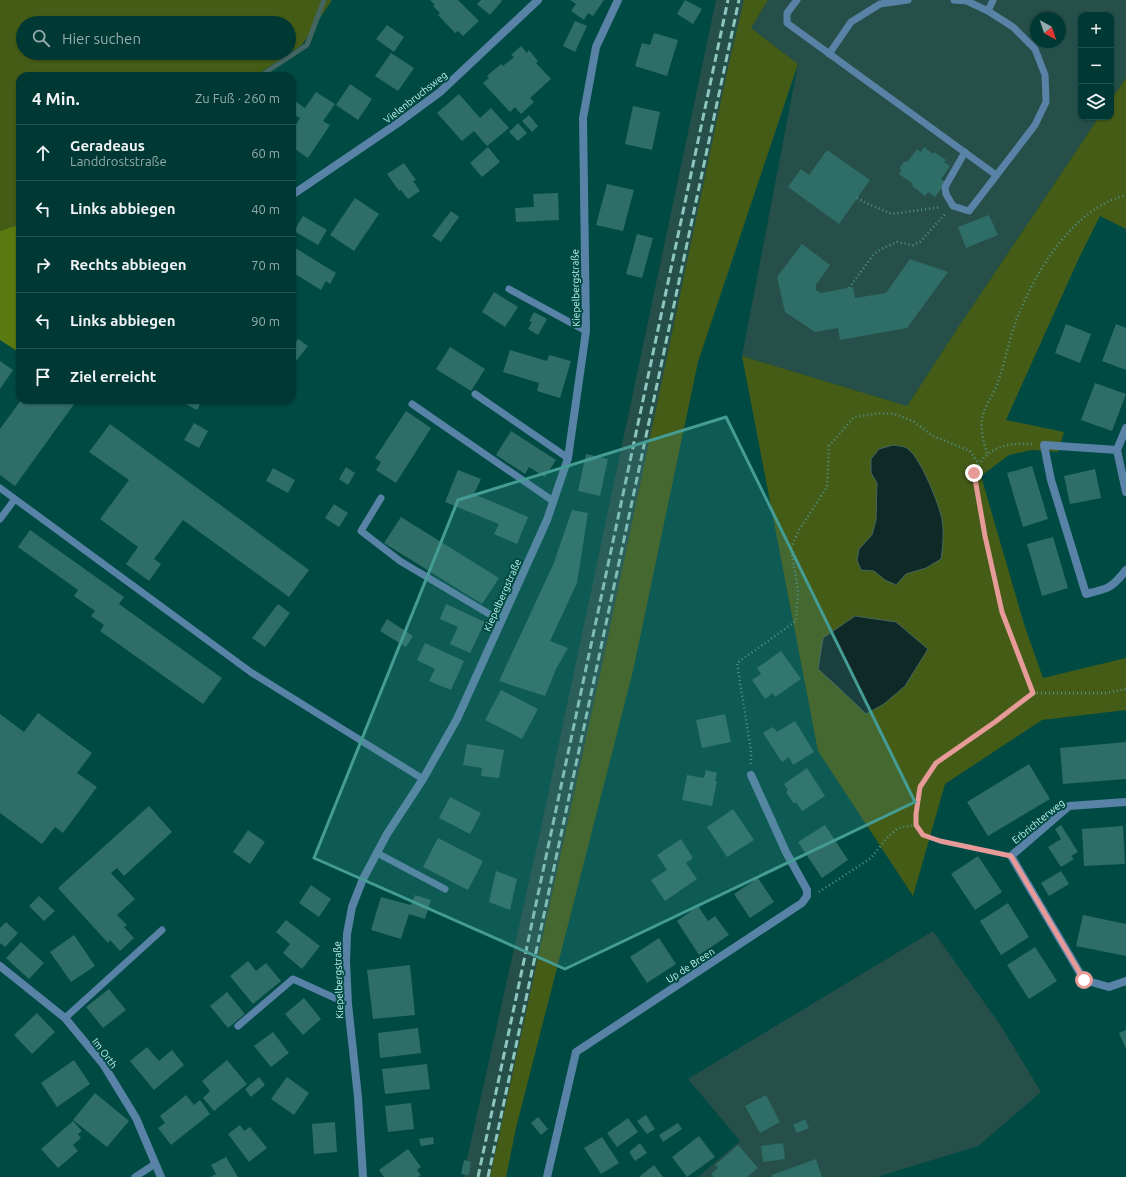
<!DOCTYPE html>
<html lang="de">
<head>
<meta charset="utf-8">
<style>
	:root { --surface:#003833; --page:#0e433f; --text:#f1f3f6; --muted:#95acac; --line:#22524e }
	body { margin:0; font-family:Ubuntu,sans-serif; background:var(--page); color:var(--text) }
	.controls { position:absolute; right:12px; top:12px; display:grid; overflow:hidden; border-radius:8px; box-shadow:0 1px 3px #0004 }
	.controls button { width:36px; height:36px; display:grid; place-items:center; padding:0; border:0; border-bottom:1px solid var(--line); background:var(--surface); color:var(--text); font:20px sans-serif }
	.compass { position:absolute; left:1030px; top:12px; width:36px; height:36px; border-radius:50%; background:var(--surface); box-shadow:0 1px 3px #0004; rotate:140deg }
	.stop { position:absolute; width:12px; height:12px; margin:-9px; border:3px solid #e69b98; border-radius:50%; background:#fff }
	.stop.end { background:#e69b98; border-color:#fff; box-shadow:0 1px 4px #0008 }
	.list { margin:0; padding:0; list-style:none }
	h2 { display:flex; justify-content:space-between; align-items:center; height:52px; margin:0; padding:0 16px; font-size:17px }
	h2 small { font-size:13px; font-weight:400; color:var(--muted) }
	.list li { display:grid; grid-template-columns:26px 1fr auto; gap:12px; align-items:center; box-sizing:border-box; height:56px; padding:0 16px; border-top:1px solid var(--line) }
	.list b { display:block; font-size:15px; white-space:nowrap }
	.list p { margin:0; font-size:13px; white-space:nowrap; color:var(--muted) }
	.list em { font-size:13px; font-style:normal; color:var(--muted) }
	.icon { flex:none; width:22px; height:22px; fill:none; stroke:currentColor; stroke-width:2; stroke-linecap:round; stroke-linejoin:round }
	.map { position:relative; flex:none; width:1126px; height:1177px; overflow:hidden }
	.search { position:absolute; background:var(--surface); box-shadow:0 1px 3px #0004; left:16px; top:16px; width:280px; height:44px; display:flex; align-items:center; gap:10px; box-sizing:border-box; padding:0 14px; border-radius:22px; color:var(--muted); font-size:15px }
	.panel { position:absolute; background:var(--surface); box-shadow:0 1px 3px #0004; left:16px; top:72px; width:280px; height:332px; border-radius:12px }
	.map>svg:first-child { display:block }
	.built { fill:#264f4a; fill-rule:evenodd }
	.green { fill:#455c17; fill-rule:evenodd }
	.forest { fill:#5a7910 }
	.water { fill:#0f2926; stroke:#446662 }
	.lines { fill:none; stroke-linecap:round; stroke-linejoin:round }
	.stream { stroke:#446662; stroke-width:5 }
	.building { fill:#2f6d67 }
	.path { stroke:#51928b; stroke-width:2.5; stroke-dasharray:1 3; stroke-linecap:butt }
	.service { stroke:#5982a7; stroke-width:7 }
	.minor { stroke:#5982a7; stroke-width:8 }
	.rail { stroke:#8cc6bf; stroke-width:3; stroke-dasharray:8 4; stroke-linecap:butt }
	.route { stroke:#e69b98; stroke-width:5 }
	.marked { fill:#449c94; fill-opacity:0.2; stroke:#449c94; stroke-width:3; stroke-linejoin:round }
	.labels { text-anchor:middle; stroke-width:4; stroke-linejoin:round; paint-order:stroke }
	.street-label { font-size:10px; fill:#c1f5ee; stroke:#004a44 }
</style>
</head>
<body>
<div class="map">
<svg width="1126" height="1177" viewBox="0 0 1126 1177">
	<rect width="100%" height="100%" fill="#004a44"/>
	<!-- built -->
	<path class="built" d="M 716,0 L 751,0 L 497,1177 L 463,1177 L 541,828 Z
		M 768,0 L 1126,0 L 1126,78 L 1111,100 L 1111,15 L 1081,15 L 1081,117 L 1099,117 L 957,329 L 907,406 L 742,356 L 798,64 L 751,28 ZM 1036,18 L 1060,18 L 1060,42 L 1036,42 Z
		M 933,931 L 1001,1026 L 1041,1092 L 978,1146 L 877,1177 L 698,1177 L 740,1141 L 688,1079 Z"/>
	<!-- green -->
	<path class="green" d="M 0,0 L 332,0 L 302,45 L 255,76 L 20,76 L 20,224 L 0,231 ZM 23,23 L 289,23 L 289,53 L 23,53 Z
		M 744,0 L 768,0 L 751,28 L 798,64 L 698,362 L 633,671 L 516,1128 L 506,1177 L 490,1177 L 600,675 L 728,68 Z
		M 1126,78 L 1126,229 L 1100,216 L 1079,258 L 1006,420 L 1064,432 L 1058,452 L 1032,450 L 1009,455 L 981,476 L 1024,624 L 1043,678 L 1126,658 L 1126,710 L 1042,720 L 945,784 L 913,896 L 818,751 L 742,356 L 907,406 L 957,329 L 1099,117 L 1111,117 L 1111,100 Z"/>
	<!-- forest -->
	<path class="forest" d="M 20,224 L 20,353 L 0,340 L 0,231 Z"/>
	<!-- water -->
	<path class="water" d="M 893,445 C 897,446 905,446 908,449 C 920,457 939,504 942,519 C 944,532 943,546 941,559 L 926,568 L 906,574 L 896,585 L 885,580 L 874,571 L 861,570 L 857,560 L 859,549 L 872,535 L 876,520 L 877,483 L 871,473 L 871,459 L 879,449 Z
		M 855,616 L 896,622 L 928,649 L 905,686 L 884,704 L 866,714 L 840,689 L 818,669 L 823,638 Z"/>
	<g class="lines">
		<!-- stream -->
		<path class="stream" d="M 260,76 L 307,45 L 324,0"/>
	</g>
	<!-- building -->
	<path class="building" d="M 430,0 L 458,0 L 479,21 L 463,36 L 458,31 L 455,33 L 438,15 L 440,13 L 433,6 L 435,5 Z
		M 481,0 L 501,0 L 502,1 L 490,15 L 477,4 Z
		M 570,0 L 604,0 L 593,16 L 588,13 L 584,20 L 571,11 L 576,4 Z
		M 685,0 L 702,9 L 693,24 L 677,14 Z
		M 575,21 L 587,26 L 575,52 L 563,46 Z
		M 387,25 L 404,37 L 394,52 L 376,39 Z
		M 654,33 L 678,40 L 667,76 L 635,66 L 642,43 L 650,45 Z
		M 521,46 L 527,53 L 529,50 L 538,61 L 536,63 L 551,79 L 530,98 L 534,102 L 521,114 L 515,107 L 510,112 L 483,83 L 489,78 L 487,76 L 501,64 L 503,66 L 514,57 L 511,55 Z
		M 391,53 L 414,68 L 398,91 L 375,76 Z
		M 350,84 L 372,99 L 358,120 L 336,105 Z
		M 316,92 L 335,104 L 323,121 L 330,125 L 308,158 L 292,147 L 292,131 L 300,118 L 292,113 L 292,99 L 305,108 Z
		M 459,94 L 480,118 L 491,108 L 509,128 L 487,146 L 474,131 L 462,141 L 437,113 Z
		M 633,106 L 660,112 L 652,150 L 625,144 Z
		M 529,115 L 538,126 L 532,132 L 522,121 Z
		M 518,123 L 527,133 L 518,141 L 509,132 Z
		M 488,147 L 500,162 L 482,177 L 470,163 Z
		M 924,147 L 933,154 L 934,152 L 946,160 L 944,162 L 950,166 L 941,179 L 946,182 L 935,197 L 928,192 L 925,196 L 912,186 L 913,184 L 899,174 L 901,171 L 900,167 L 904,162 L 908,161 L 917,149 L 921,152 Z
		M 827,150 L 870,180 L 839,224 L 788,187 L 801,169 L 809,175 Z
		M 404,163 L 416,180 L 413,181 L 420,191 L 408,199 L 401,190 L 399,191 L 387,174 Z
		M 607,184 L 634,190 L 623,231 L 596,225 Z
		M 558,193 L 559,220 L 516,222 L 515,208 L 534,207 L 533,194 Z
		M 355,198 L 379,214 L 354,251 L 330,235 Z
		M 451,211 L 459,217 L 441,242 L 432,236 Z
		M 989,215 L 998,235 L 966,248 L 958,227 Z
		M 303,216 L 327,230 L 318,245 L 294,231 Z
		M 637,234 L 653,238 L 642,278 L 626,274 Z
		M 802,244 L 830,265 L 816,285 L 816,290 L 821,293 L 853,287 L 855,298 L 886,293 L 910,259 L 948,272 L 907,328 L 840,340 L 838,328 L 815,332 L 785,312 L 777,277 Z
		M 292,246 L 336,273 L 330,284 L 326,281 L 321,290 L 292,272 Z
		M 494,292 L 518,307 L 505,327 L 482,312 Z
		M 534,312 L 547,319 L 538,335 L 528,329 L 532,322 L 529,321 Z
		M 1066,324 L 1091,334 L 1080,363 L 1055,353 Z
		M 1116,324 L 1126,328 L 1126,370 L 1102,361 Z
		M 298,339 L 308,346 L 296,361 L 292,359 L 292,348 Z
		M 450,347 L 485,369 L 471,391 L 436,369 Z
		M 510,350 L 547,361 L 549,355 L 571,361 L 560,398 L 537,391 L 539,383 L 503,372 Z
		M 0,361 L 13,370 L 0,389 Z
		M 1095,383 L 1126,394 L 1112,431 L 1081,420 Z
		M 21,400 L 77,400 L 15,486 L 0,475 L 0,429 Z
		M 183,400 L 202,400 L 197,410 L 182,402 Z
		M 406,411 L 431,428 L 396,483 L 376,470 L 381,462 L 375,458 Z
		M 194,423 L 208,431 L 199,448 L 184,440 Z
		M 110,424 L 309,570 L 289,597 L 183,520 L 154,559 L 161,564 L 149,581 L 126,564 L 138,547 L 100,519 L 129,480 L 89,452 Z
		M 511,431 L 556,460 L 545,477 L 529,467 L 525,474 L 496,455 Z
		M 586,454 L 608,459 L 600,496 L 578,491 Z
		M 1032,466 L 1048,519 L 1023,527 L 1007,473 Z
		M 346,467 L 355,473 L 348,485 L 339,479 Z
		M 273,468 L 295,480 L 288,493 L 266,481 Z
		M 1095,469 L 1101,498 L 1070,504 L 1064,476 Z
		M 458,470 L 481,479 L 474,494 L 528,517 L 517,544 L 494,534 L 499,524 L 445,502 Z
		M 334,504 L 348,513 L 339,527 L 325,518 Z
		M 572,510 L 588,513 L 577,583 L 550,641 L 568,648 L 556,669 L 545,696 L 499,681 L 553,565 Z
		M 401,517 L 499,578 L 482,604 L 384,543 Z
		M 30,530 L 124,597 L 119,604 L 222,678 L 203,704 L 100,631 L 104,625 L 91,616 L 95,611 L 74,596 L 78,590 L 18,547 Z
		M 1053,537 L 1068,588 L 1042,596 L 1027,544 Z
		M 278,604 L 290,613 L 265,647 L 252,638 Z
		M 446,604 L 485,622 L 470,653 L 450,644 L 458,627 L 440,619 Z
		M 387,619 L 413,636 L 406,647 L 380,631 Z
		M 425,643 L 464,661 L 451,690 L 429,681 L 435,669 L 417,660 Z
		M 781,651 L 801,679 L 775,697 L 773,693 L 765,699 L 752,680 L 761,674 L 757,668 Z
		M 501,690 L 538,709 L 522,739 L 485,720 Z
		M 38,713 L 92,753 L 77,773 L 97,787 L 63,833 L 55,827 L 42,844 L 0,813 L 0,714 L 24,732 Z
		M 725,714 L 731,742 L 702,748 L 696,720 Z
		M 795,721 L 814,752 L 793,765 L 789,757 L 782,762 L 763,733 L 773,727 L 777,732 Z
		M 1126,742 L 1126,779 L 1063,784 L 1060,748 Z
		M 467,744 L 504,750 L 499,778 L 481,776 L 482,768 L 463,765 Z
		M 1029,764 L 1050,799 L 988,836 L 967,802 Z
		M 807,768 L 825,796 L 802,811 L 796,802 L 794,804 L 786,792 L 788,790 L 784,784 Z
		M 706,770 L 717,773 L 715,781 L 717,781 L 712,806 L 682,800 L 687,775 L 704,778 Z
		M 450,797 L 481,813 L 470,834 L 439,818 Z
		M 149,806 L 172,832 L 124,876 L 117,868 L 111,873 L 135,899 L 117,915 L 127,925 L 124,927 L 134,938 L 120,951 L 110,940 L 108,943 L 58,888 Z
		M 733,809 L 754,840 L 727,857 L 707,827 Z
		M 825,825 L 848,860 L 822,878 L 798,842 Z
		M 1061,825 L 1078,852 L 1071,856 L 1074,859 L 1061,867 L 1048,847 L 1061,839 L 1055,829 Z
		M 1123,826 L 1125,864 L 1084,866 L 1082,829 Z
		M 248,830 L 265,842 L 250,864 L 233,852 Z
		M 438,838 L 483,861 L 468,890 L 423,867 Z
		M 681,839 L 693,858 L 686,863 L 697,879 L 665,901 L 651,880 L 667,870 L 657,855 Z
		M 978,856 L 1002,892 L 975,910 L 951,874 Z
		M 496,871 L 517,879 L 510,910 L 489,902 Z
		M 1061,871 L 1069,884 L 1049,896 L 1041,883 Z
		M 758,878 L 774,902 L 750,918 L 734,894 Z
		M 311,885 L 331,899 L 319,917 L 299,903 Z
		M 415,895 L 431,900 L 425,919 L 409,914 L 401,939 L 371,930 L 381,897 L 411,905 Z
		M 39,896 L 55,911 L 44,921 L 29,906 Z
		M 1008,903 L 1029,937 L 1001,955 L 980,921 Z
		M 698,906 L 708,921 L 715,916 L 729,935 L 699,955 L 677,921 Z
		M 1083,915 L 1126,924 L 1126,956 L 1076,946 Z
		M 286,920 L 320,946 L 302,969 L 283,953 L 290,944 L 276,932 Z
		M 6,922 L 18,933 L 5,947 L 0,943 L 0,928 Z
		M 74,935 L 95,966 L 71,982 L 50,952 Z
		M 659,938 L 676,964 L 647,983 L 630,957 Z
		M 21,942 L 44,963 L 29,979 L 6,958 Z
		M 1035,947 L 1057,981 L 1029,999 L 1007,965 Z
		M 248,961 L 256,971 L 266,963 L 281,981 L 253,1004 L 230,976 Z
		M 410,965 L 415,1015 L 373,1019 L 367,970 Z
		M 109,989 L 126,1010 L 103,1028 L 86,1007 Z
		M 227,992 L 245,1014 L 228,1028 L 210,1006 Z
		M 304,998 L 321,1019 L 303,1035 L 285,1014 Z
		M 37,1013 L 55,1032 L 32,1054 L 14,1035 Z
		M 418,1028 L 421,1053 L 380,1058 L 378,1033 Z
		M 1126,1030 L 1126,1049 L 1119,1033 Z
		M 273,1032 L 289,1053 L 271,1067 L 254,1046 Z
		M 147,1047 L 159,1061 L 172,1050 L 184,1065 L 154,1090 L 130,1061 Z
		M 74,1060 L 90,1084 L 57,1107 L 41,1083 Z
		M 227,1060 L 247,1084 L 214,1111 L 203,1098 L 210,1091 L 202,1081 Z
		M 427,1064 L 430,1089 L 385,1094 L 382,1069 Z
		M 259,1077 L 265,1085 L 251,1097 L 245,1089 Z
		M 287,1077 L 309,1093 L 294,1115 L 271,1099 Z
		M 95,1093 L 129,1121 L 107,1147 L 73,1120 Z
		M 186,1095 L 194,1105 L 200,1100 L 210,1114 L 171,1145 L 158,1128 L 165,1123 L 160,1116 Z
		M 766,1095 L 780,1122 L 760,1133 L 745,1106 Z
		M 411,1103 L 414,1129 L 388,1132 L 385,1106 Z
		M 646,1115 L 655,1129 L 647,1134 L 637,1121 Z
		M 538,1117 L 548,1129 L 541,1135 L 531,1123 Z
		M 628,1118 L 638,1132 L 617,1147 L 607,1133 Z
		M 805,1119 L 809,1128 L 797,1133 L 793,1125 Z
		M 73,1121 L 82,1131 L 78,1134 L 81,1138 L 73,1145 L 78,1151 L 58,1168 L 41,1149 Z
		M 335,1122 L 337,1152 L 314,1154 L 312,1124 Z
		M 678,1123 L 682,1129 L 663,1142 L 659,1135 Z
		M 240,1125 L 244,1131 L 250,1127 L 267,1148 L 249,1162 L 228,1134 Z
		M 699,1136 L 715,1157 L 687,1177 L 672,1157 Z
		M 433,1137 L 434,1144 L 421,1146 L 419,1139 Z
		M 602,1137 L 619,1163 L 601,1174 L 584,1148 Z
		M 640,1143 L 647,1153 L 635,1161 L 629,1152 Z
		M 783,1143 L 785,1159 L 763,1162 L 761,1146 Z
		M 738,1145 L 758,1168 L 747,1177 L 714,1177 L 711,1174 L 718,1168 L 715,1165 Z
		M 408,1149 L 421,1167 L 417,1170 L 421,1175 L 418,1177 L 384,1177 L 379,1170 Z
		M 226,1157 L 238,1177 L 211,1177 L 216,1174 L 211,1165 Z
		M 816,1159 L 822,1177 L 772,1177 L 772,1175 Z
		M 464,1160 L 471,1162 L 469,1175 L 461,1174 Z
		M 654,1165 L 663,1177 L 639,1177 Z"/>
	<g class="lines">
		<!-- path -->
		<path class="path" d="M 857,198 L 866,203 L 892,214 L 941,207
			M 849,288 L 874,254 L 881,249 L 897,242 L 913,245 L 920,242 L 945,214
			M 987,453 C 984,443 980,429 982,418 C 985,405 994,394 998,382 C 1005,362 1009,340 1016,321 C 1035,272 1072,209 1126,195
			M 1033,693 L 1106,693 L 1126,689
			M 751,764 L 751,751 L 737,663 L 796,621 L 798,591 L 791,548 L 799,530 L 827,487 L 829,446 L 854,417 L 882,413 L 894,414 L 913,421 L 933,436 L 970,451 L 979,464
			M 1000,853 L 940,841 L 923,835 L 916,825 L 916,814 L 920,787 L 936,763 L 995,722 L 1033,693 L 1001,612 L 985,536 L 974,473 C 986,448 1005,442 1032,444
			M 819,892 L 871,858 L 886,839 L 898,828 L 916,825"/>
		<!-- service -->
		<path class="service" d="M 797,0 L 787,13 L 787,23 L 996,175
			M 954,0 L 967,1 L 988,11 L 1013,27 L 1035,49 L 1045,75 L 1046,102 L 1035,125 L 969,211 L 953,206 L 946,194 L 945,187 L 965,152
			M 988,11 L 993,0
			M 829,54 L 851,22 L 880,4 L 908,0
			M 509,289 L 586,331
			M 475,394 L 568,458
			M 412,404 L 553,501
			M 0,488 L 252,673 L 423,779
			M 381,498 L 361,531 L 400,561 L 501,621
			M 0,519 L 15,499
			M 377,853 L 445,889
			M 65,1018 L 162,930
			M 238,1026 L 293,979 L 348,1004
			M 135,1177 L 155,1164"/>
		<!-- minor -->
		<path class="minor" d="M 292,195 L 398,123 L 440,92 L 538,0
			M 1126,428 L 1117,450 L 1126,492
			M 1117,450 L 1044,445 L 1051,480 L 1086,594 C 1108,589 1112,588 1126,570
			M 1126,802 L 1069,806 L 1011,856 L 1084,980 L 1109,987 L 1126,981
			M 0,966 L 65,1018 L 103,1064 L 136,1118 L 161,1177
			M 363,1177 L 358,1097 L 348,1004 L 346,962 L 347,934 L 352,907 L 363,879 L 387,834 L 423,779 L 457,719 L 547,520 L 568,458 L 586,331 L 583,118 L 596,47 L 618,0
			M 547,1177 L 576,1052 L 802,903 L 807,896 L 807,890 L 786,852 L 751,775"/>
		<!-- rail -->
		<path class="rail" d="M 478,1177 L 728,0
			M 488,1177 L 739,0"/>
	</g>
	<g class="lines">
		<!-- route -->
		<path class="route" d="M 974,473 L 985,536 L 1002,612 L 1033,693 L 995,722 L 936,763 L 920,787 L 916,814 L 916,825 L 923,835 L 940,841 L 1011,856 L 1084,980"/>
	</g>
	<!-- marked area -->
	<path class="marked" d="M 726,417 L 915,802 L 565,969 L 314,858 L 458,500 Z"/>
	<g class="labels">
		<!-- street labels -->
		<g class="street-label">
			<text transform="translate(415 97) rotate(-38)" y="4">Vielenbruchsweg</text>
			<text transform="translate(575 288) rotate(-91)" y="4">Kiepelbergstraße</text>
			<text transform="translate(502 595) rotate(-66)" y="4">Kiepelbergstraße</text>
			<text transform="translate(1038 821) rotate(-39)" y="4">Erbrichterweg</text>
			<text transform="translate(690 965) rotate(-33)" y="4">Up de Breen</text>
			<text transform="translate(338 980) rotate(-92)" y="4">Kiepelbergstraße</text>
			<text transform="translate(105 1053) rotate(53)" y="4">Im Orth</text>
		</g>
	</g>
</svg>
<div class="controls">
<button>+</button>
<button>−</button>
<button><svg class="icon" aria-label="layers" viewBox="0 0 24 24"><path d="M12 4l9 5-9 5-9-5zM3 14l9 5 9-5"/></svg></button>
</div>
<svg class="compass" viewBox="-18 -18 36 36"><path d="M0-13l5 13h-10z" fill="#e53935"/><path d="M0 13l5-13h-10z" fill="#95acac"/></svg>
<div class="stop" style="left:1084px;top:980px"></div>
<div class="stop end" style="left:974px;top:473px"></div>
<div class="search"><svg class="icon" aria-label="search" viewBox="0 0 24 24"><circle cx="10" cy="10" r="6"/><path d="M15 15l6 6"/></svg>Hier suchen</div>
<section class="panel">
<h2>4 Min.<small>Zu Fuß · 260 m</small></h2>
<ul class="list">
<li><svg class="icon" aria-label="ahead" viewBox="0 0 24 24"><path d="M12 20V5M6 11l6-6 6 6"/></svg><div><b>Geradeaus</b><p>Landdroststraße</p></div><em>60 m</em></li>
<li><svg class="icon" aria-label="left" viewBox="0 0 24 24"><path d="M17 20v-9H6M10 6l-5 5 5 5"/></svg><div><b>Links abbiegen</b></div><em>40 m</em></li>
<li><svg class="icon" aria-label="right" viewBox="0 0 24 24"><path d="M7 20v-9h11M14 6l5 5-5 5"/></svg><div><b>Rechts abbiegen</b></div><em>70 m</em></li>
<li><svg class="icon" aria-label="left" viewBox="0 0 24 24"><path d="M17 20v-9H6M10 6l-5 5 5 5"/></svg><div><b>Links abbiegen</b></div><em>90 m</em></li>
<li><svg class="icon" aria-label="arrive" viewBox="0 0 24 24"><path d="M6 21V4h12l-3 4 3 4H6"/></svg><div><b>Ziel erreicht</b></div></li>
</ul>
</section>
</div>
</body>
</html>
